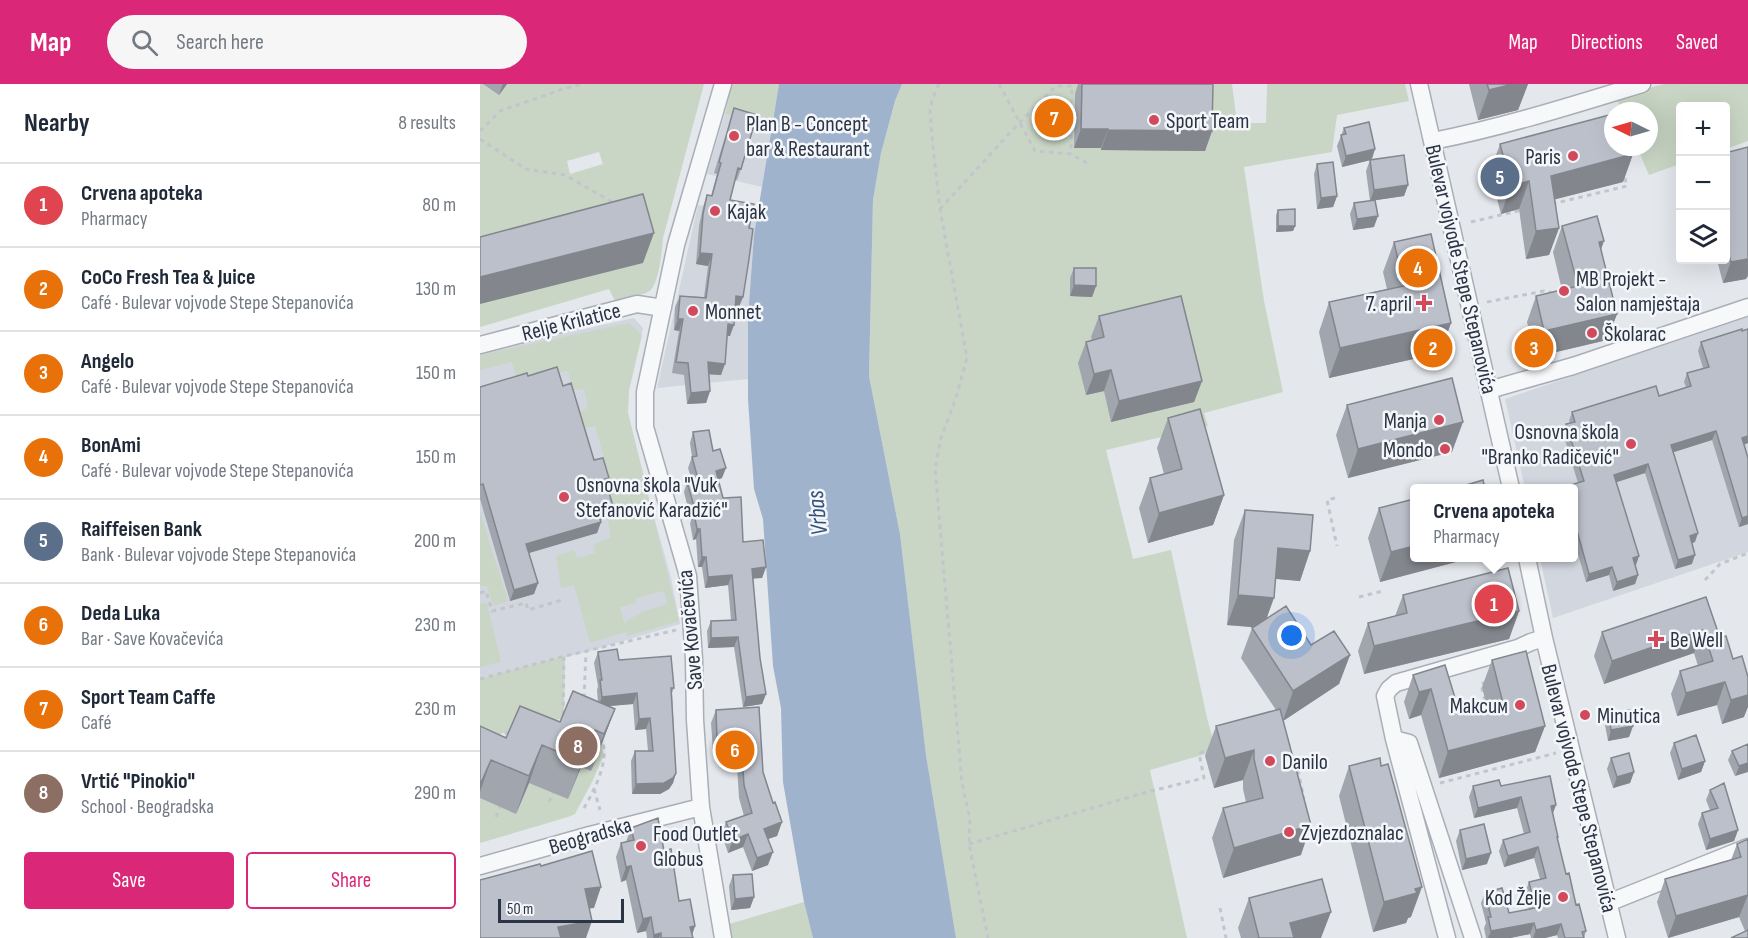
<!DOCTYPE html>
<html lang="en">
<head>
<meta charset="utf-8">
<style>
	:root { --surface:#fff; --page:#f6f6f7; --text:#1f2937; --muted:#747a83; --line:#e0e1e3; --accent:#db2777 }
	body { margin:0; font-family:"Sofia Sans Condensed",sans-serif; background:var(--page); color:var(--text) }
	.controls { position:absolute; right:18px; top:18px; display:grid; overflow:hidden; border-radius:6px; box-shadow:0 6px 24px #0002 }
	.controls button { width:54px; height:54px; display:grid; place-items:center; padding:0; border:0; border-bottom:2px solid var(--line); background:var(--surface); color:var(--text); font:30px sans-serif }
	.compass { position:absolute; left:1124px; top:18px; width:54px; height:54px; border-radius:50%; background:var(--surface); box-shadow:0 6px 24px #0002; rotate:275deg }
	.scale { position:absolute; left:18px; bottom:15px; width:126px; box-sizing:border-box; padding-left:6px; border:3px solid #2b3445; border-top:0; font-size:16px; line-height:21px; white-space:nowrap; color:#2b3445; -webkit-text-stroke:4px #f4f6f9; paint-order:stroke }
	.you { position:absolute; left:812px; top:552px; width:21px; height:21px; margin:-15px; border:4px solid #fff; border-radius:50%; background:#1a73e8; box-shadow:0 0 0 9px #1a73e833 }
	.badge { display:grid; place-items:center; width:39px; height:39px; border-radius:50%; background:var(--accent); color:#fff; font-size:20px; font-weight:700 }
	.pin { position:absolute; translate:-50% -50%; border:3px solid #fff; box-shadow:0 2px 6px #0006 }
	.popup { position:absolute; left:930px; top:400px; width:168px; height:78px; box-sizing:border-box; display:grid; place-content:center; border-radius:6px; background:var(--surface); filter:drop-shadow(0 2px 4px #0005); font-size:20px; white-space:nowrap; color:var(--muted) }
	.popup b { font-size:22px; color:var(--text) }
	.popup::after { content:''; position:absolute; left:50%; top:100%; margin-left:-12px; border:12px solid transparent; border-top-color:var(--surface) }
	.list { margin:0; padding:0; list-style:none }
	h2 { display:flex; justify-content:space-between; align-items:center; height:78px; margin:0; padding:0 24px; font-size:26px }
	h2 small { font-size:20px; font-weight:400; color:var(--muted) }
	.list li { display:grid; grid-template-columns:39px 1fr auto; gap:18px; align-items:center; box-sizing:border-box; height:84px; padding:0 24px; border-top:2px solid var(--line) }
	.list b { display:block; font-size:22px; white-space:nowrap }
	.list p { margin:0; font-size:20px; white-space:nowrap; color:var(--muted) }
	.list em { font-size:20px; font-style:normal; color:var(--muted) }
	.actions { display:flex; gap:12px; padding:18px 24px }
	.actions a { flex:1; padding:14px 0; border:2px solid var(--accent); border-radius:6px; text-align:center; font-size:21px; color:var(--accent) }
	.actions .main { background:var(--accent); color:#fff }
	.icon { flex:none; width:33px; height:33px; fill:none; stroke:currentColor; stroke-width:2; stroke-linecap:round; stroke-linejoin:round }
	.map { position:relative; flex:none; width:1268px; height:854px; overflow:hidden }
	header { display:flex; align-items:center; gap:36px; box-sizing:border-box; height:84px; padding:0 30px; background:var(--accent); color:#fff }
	header strong { font-size:28px }
	nav { display:flex; gap:33px; margin-inline-start:auto; font-size:21px }
	.search { width:420px; height:54px; background:var(--page); display:flex; align-items:center; gap:15px; box-sizing:border-box; padding:0 21px; border-radius:33px; color:var(--muted); font-size:22px }
	main { display:flex }
	aside { flex:1; background:var(--surface) }
	.map>svg:first-child { display:block }
	.built { fill:#d2d6de }
	.green { fill:#c9d6c5; fill-rule:evenodd }
	.water { fill:#9fb4cc }
	.lines { fill:none; stroke-linecap:round; stroke-linejoin:round }
	.minor-casing { stroke:#a9aeb7; stroke-width:19 }
	.path { stroke:#c2c5cb; stroke-width:3; stroke-dasharray:4.5 4.5; stroke-linecap:butt }
	.minor { stroke:#f7f8fa; stroke-width:16 }
	.wall { fill:#a1a5ae }
	.shaded-wall { fill:#83868d }
	.building { fill:#bbc0ca; stroke:#83868d; stroke-width:1.5 }
	.poi-dot { fill:#d1495b; stroke:#f4f6f9; stroke-width:2 }
	.labels { text-anchor:middle; stroke-width:5; stroke-linejoin:round; paint-order:stroke }
	.poi-label { font-size:22px; fill:#2b3445; stroke:#f4f6f9; text-anchor:start }
	.street-label { font-size:22px; fill:#2b3445; stroke:#f4f6f9 }
	.water-label { font-size:24px; font-style:italic; fill:#34527a; stroke:#f4f6f9 }
</style>
</head>
<body>
<header>
<strong>Map</strong>
<div class="search"><svg class="icon" aria-label="search" viewBox="0 0 24 24"><circle cx="10" cy="10" r="6"/><path d="M15 15l6 6"/></svg>Search here</div>
<nav><a>Map</a><a>Directions</a><a>Saved</a></nav>
</header>
<main>
<aside>
<h2>Nearby<small>8 results</small></h2>
<ul class="list">
<li><span class="badge" style="background:#e0444e">1</span><div><b>Crvena apoteka</b><p>Pharmacy</p></div><em>80 m</em></li>
<li><span class="badge" style="background:#e8710a">2</span><div><b>CoCo Fresh Tea &amp; Juice</b><p>Café · Bulevar vojvode Stepe Stepanovića</p></div><em>130 m</em></li>
<li><span class="badge" style="background:#e8710a">3</span><div><b>Angelo</b><p>Café · Bulevar vojvode Stepe Stepanovića</p></div><em>150 m</em></li>
<li><span class="badge" style="background:#e8710a">4</span><div><b>BonAmi</b><p>Café · Bulevar vojvode Stepe Stepanovića</p></div><em>150 m</em></li>
<li><span class="badge" style="background:#5c6f8a">5</span><div><b>Raiffeisen Bank</b><p>Bank · Bulevar vojvode Stepe Stepanovića</p></div><em>200 m</em></li>
<li><span class="badge" style="background:#e8710a">6</span><div><b>Deda Luka</b><p>Bar · Save Kovačevića</p></div><em>230 m</em></li>
<li><span class="badge" style="background:#e8710a">7</span><div><b>Sport Team Caffe</b><p>Café</p></div><em>230 m</em></li>
<li><span class="badge" style="background:#8d6e63">8</span><div><b>Vrtić &quot;Pinokio&quot;</b><p>School · Beogradska</p></div><em>290 m</em></li>
</ul>
<div class="actions"><a class="main">Save</a><a>Share</a></div>
</aside>
<div class="map">
<svg width="1268" height="854" viewBox="0 0 1268 854">
	<rect width="100%" height="100%" fill="#e4e7ec"/>
	<!-- built -->
	<path class="built" d="M 245,30 L 292,41 L 282,103 L 227,90 Z
		M 218,121 L 278,128 L 274,151 L 268,233 L 268,295 L 177,304 Z
		M 1268,233 L 1268,468 L 1073,534 L 1060,474 L 1094,474 L 1094,404 L 1045,404 L 1025,315 Z
		M 154,234 L 163,244 L 147,312 L 148,329 L 163,393 L 191,494 L 200,540 L 106,568 L 0,595 L 0,268 Z"/>
	<!-- green -->
	<path class="green" d="M 0,0 L 224,0 L 183,154 C 182,166 179,203 168,208 C 158,213 145,214 135,217 L 129,205 L 0,243 ZM 119,68 L 123,80 L 90,90 L 87,77 Z
		M 252,0 L 299,0 L 292,41 L 245,30 Z
		M 422,0 L 752,0 L 757,39 L 786,39 L 787,0 L 925,0 L 929,17 L 857,31 L 852,68 L 764,83 L 784,217 L 803,308 L 724,329 L 728,342 L 626,366 L 653,475 L 691,466 L 727,634 L 736,667 L 670,686 L 707,854 L 476,854 L 446,671 L 420,450 L 389,292 L 393,116 L 401,69 L 415,17 Z
		M 1184,0 L 1268,0 L 1268,57 L 1246,65 L 1246,22 L 1200,22 L 1200,80 L 1169,91 L 1157,63 L 1169,63 L 1169,27 L 1142,27 L 1136,13 Z
		M 149,239 L 162,251 L 149,307 L 148,329 L 164,393 L 133,404 L 115,342 L 105,344 L 100,329 L 108,323 L 104,305 L 93,306 L 88,287 L 46,294 L 36,292 L 32,278 L 0,286 L 0,271 Z
		M 165,399 L 199,537 L 147,552 L 146,548 L 110,559 L 94,501 L 81,504 L 76,472 L 94,466 L 97,474 L 115,469 L 114,460 L 131,454 L 128,435 L 129,433 L 123,413 ZM 184,507 L 187,520 L 162,528 L 145,538 L 145,542 L 140,523 L 156,519 L 156,514 Z
		M 0,428 L 28,517 L 13,522 L 7,502 L 0,502 Z
		M 7,519 L 21,578 L 0,583 L 0,520 Z
		M 85,572 L 84,634 L 0,655 L 0,595 Z
		M 38,650 L 121,660 L 124,671 L 113,696 L 95,730 L 88,733 L 0,759 L 0,656 Z
		M 324,818 L 333,854 L 251,854 L 249,840 Z"/>
	<!-- water -->
	<path class="water" d="M 299,0 L 422,0 L 415,17 L 401,69 L 393,116 L 389,292 L 420,450 L 446,671 L 476,854 L 333,854 L 324,818 L 303,698 L 301,624 L 293,582 L 283,435 L 274,405 L 268,315 L 268,233 L 274,151 Z"/>
	<g class="lines">
		<!-- minor casing -->
		<g class="minor-casing">
			<path id="minor" d="M 243,0 L 196,161 L 165,308 L 165,343 L 208,492 L 214,575 L 215,636 L 221,723 L 243,854
				M 939,0 L 1031,404
				M 953,57 C 1024,43 1093,21 1162,0
				M 0,261 L 157,220 L 183,224
				M 1009,306 L 1093,282 L 1268,223
				M 1047,474 L 1064,554 L 1137,854
				M 914,655 L 929,659 L 993,854
				M 0,782 L 110,751 L 221,723
				M 1128,819 L 1268,763
				M 967,854 L 914,655 L 905,612 L 909,605 L 916,599 L 1038,564 L 1051,558 L 1064,554"/>
		</g>
		<!-- path -->
		<path class="path" d="M 459,0 L 452,16 L 450,28 L 453,63 L 460,125 L 487,274 L 476,314 L 461,354 L 455,384 L 482,699 L 490,735 L 489,760 L 508,854
			M 519,0 L 555,67 L 591,70 L 607,79
			M 0,47 L 20,27 L 83,5 L 101,0
			M 0,55 L 46,85 L 85,91 L 134,119
			M 1072,120 L 1147,102 L 1144,91
			M 460,125 L 539,39 L 576,2 L 592,2 L 591,70
			M 991,138 L 1042,126
			M 1007,218 L 1064,207 L 1073,209
			M 127,407 L 164,396
			M 855,414 L 847,416 L 857,462
			M 1225,496 L 1240,480 L 1268,469
			M 0,509 L 6,507 L 12,527 L 46,519 L 48,526 L 82,516
			M 879,513 L 903,507
			M 0,595 L 85,572 L 196,546
			M 1006,598 L 1001,600 L 1007,625
			M 104,614 L 106,568
			M 83,631 L 84,573
			M 16,652 L 30,648
			M 818,686 L 824,715
			M 960,699 L 1076,669
			M 114,705 L 120,726
			M 69,718 L 73,709
			M 104,724 C 114,707 130,676 122,657
			M 16,733 L 20,723
			M 489,760 L 667,708 L 724,694 L 719,669 L 730,666
			M 740,824 L 746,854"/>
		<!-- minor -->
		<use href="#minor" class="minor"/>
	</g>
	<!-- wall -->
	<path class="wall" d="M 3,0 L 27,0 L 19,11 Z
		M 598,0 L 733,0 L 732,47 L 725,67 L 621,66 L 621,64 L 594,64 L 595,10 Z
		M 989,0 L 1048,0 L 1038,26 L 998,36 Z
		M 254,24 L 261,85 L 257,96 L 255,96 L 250,116 L 269,144 L 263,213 L 258,225 L 255,224 L 250,252 L 247,252 L 241,291 L 229,290 L 230,307 L 226,319 L 207,320 L 204,291 L 192,289 L 199,247 L 194,246 L 195,223 L 200,212 L 224,213 L 228,182 L 216,180 L 219,142 L 223,123 L 227,111 L 231,112 L 237,90 L 234,89 Z
		M 864,44 L 895,65 L 892,76 L 928,101 L 924,112 L 890,117 L 886,87 L 890,76 L 862,83 L 857,62 Z
		M 1020,60 L 1153,70 L 1143,98 L 1075,115 L 1079,144 L 1069,171 L 1046,175 L 1039,125 L 1021,130 L 1010,88 Z
		M 1245,69 L 1266,195 L 1243,199 L 1237,176 L 1245,176 Z
		M 837,80 L 857,112 L 853,123 L 837,125 L 834,90 Z
		M 874,119 L 894,143 L 873,146 L 870,130 Z
		M 798,126 L 815,142 L 813,147 L 796,148 L 796,131 Z
		M 1082,142 L 1121,165 L 1137,230 L 1127,256 L 1055,273 L 1047,238 L 1056,212 L 1082,206 L 1073,168 Z
		M 914,158 L 971,239 L 960,269 L 849,294 L 839,248 L 849,218 L 907,205 L 903,188 Z
		M 594,184 L 616,202 L 612,213 L 590,212 L 590,194 Z
		M 619,232 L 722,297 L 714,318 L 631,338 L 624,307 L 606,311 L 598,279 L 606,258 L 612,256 L 611,253 Z
		M 1268,245 L 1268,359 L 1264,361 L 1268,374 L 1268,440 L 1259,443 L 1232,356 L 1193,368 L 1215,458 L 1212,459 L 1212,480 L 1195,485 L 1165,389 L 1136,398 L 1158,491 L 1155,500 L 1133,507 L 1129,491 L 1106,498 L 1094,456 L 1094,405 L 1083,405 L 1084,403 L 1098,399 L 1083,349 L 1086,340 L 1090,339 L 1089,337 L 1092,328 L 1179,312 L 1206,303 L 1204,298 L 1207,289 L 1223,284 L 1218,267 L 1221,258 Z
		M 48,292 L 83,302 L 114,376 L 129,394 L 127,400 L 129,433 L 120,436 L 121,438 L 117,449 L 49,469 L 58,499 L 54,510 L 30,517 L 0,415 L 0,303 Z
		M 867,321 L 972,368 L 868,394 L 856,351 Z
		M 688,334 L 744,411 L 733,441 L 668,459 L 659,424 L 670,394 L 684,390 L 677,364 Z
		M 213,348 L 233,367 L 242,394 L 238,396 L 243,414 L 263,458 L 286,483 L 282,494 L 273,494 L 280,574 L 286,610 L 282,620 L 263,623 L 254,563 L 228,564 L 227,547 L 231,537 L 251,536 L 248,501 L 225,504 L 222,483 L 218,483 L 216,455 L 213,456 L 210,439 L 211,437 L 204,408 L 207,398 L 212,397 L 208,384 L 212,373 L 210,359 Z
		M 899,424 L 934,474 L 991,474 L 900,498 L 888,454 Z
		M 765,426 L 830,467 L 820,497 L 796,495 L 787,534 L 831,561 L 870,571 L 859,600 L 803,637 L 821,771 L 743,794 L 732,754 L 743,724 L 766,718 L 763,705 L 763,696 L 734,704 L 725,672 L 736,642 L 796,626 L 761,574 L 772,544 L 773,543 L 747,541 L 754,456 Z
		M 923,511 L 1039,527 L 1029,555 L 884,590 L 878,567 L 888,539 L 915,532 Z
		M 1226,513 L 1264,633 L 1242,640 L 1237,621 L 1197,632 L 1191,610 L 1200,587 L 1218,582 L 1214,569 L 1124,600 L 1114,572 L 1122,548 Z
		M 118,568 L 139,576 L 194,604 L 192,609 L 196,689 L 193,699 L 189,705 L 180,710 L 152,710 L 151,677 L 155,667 L 168,667 L 166,645 L 155,646 L 153,620 L 129,622 L 135,625 L 121,662 L 111,687 L 101,683 L 88,715 L 49,699 L 36,730 L 0,714 L 0,642 L 26,654 L 80,638 L 118,618 L 117,606 L 118,602 L 114,579 Z
		M 1012,576 L 1065,642 L 1055,668 L 959,694 L 941,631 L 929,635 L 924,618 L 933,591 L 965,581 L 980,630 L 1007,623 L 1002,603 Z
		M 279,623 L 283,688 L 293,719 L 302,738 L 297,752 L 288,755 L 288,781 L 272,787 L 263,763 L 248,769 L 242,751 L 246,738 L 264,732 L 259,714 L 256,666 L 233,667 L 231,639 L 236,626 Z
		M 1129,630 L 1153,642 L 1149,653 L 1128,657 L 1125,641 Z
		M 1194,659 L 1225,677 L 1221,688 L 1198,696 L 1190,669 Z
		M 1268,660 L 1255,692 L 1248,676 L 1252,667 Z
		M 1131,674 L 1154,688 L 1150,699 L 1133,704 L 1127,685 Z
		M 869,682 L 931,833 L 928,834 L 926,839 L 893,848 L 859,712 Z
		M 993,702 L 1021,702 L 1073,730 L 1077,755 L 1086,790 L 1106,847 L 1104,854 L 1078,854 L 1077,851 L 1065,854 L 1051,854 L 1050,850 L 1030,854 L 1006,854 L 1004,844 L 1006,839 L 1001,819 L 1005,809 L 1029,829 L 1049,826 L 1045,809 L 1049,798 L 1060,795 L 1054,774 L 1024,783 L 1019,767 L 1023,756 L 1044,750 L 1037,724 L 994,734 L 989,713 Z
		M 1230,706 L 1258,746 L 1254,757 L 1226,766 L 1218,740 L 1222,729 L 1230,726 L 1226,716 Z
		M 151,744 L 184,767 L 199,817 L 215,842 L 212,851 L 213,854 L 167,854 L 166,847 L 157,849 L 146,796 L 141,798 L 136,773 L 141,759 L 146,758 Z
		M 980,746 L 1007,780 L 982,786 L 976,757 Z
		M 1268,755 L 1268,854 L 1259,833 L 1188,854 L 1177,818 L 1185,795 L 1251,776 L 1257,760 Z
		M 253,791 L 274,813 L 270,824 L 251,826 L 249,802 Z
		M 769,814 L 841,854 L 761,854 L 758,844 Z"/>
	<!-- shaded-wall -->
	<path class="shaded-wall" d="M 23,0 L 27,0 L 19,11 Z
		M 1033,0 L 1048,0 L 1038,26 L 998,36 L 1009,6 Z
		M 601,45 L 628,45 L 621,64 L 594,64 Z
		M 628,46 L 732,47 L 725,67 L 621,66 Z
		M 895,65 L 891,76 L 862,83 L 866,72 Z
		M 1153,70 L 1143,98 L 1061,119 L 1071,92 Z
		M 1049,97 L 1039,125 L 1021,130 L 1031,102 Z
		M 928,101 L 924,112 L 890,117 L 894,106 Z
		M 857,112 L 853,123 L 837,125 L 841,114 Z
		M 898,132 L 894,143 L 873,146 L 877,135 Z
		M 798,142 L 815,142 L 813,147 L 796,148 Z
		M 1079,144 L 1069,171 L 1046,175 L 1056,147 Z
		M 174,149 L 163,179 L 0,220 L 0,193 Z
		M 1124,157 L 1115,183 L 1119,158 Z
		M 220,169 L 232,170 L 228,182 L 216,180 Z
		M 1268,175 L 1268,192 L 1266,195 L 1243,199 L 1251,178 Z
		M 594,201 L 616,202 L 612,213 L 590,212 Z
		M 256,212 L 263,213 L 258,225 L 252,224 Z
		M 1137,230 L 1127,256 L 1055,273 L 1064,247 Z
		M 198,235 L 203,235 L 199,247 L 194,246 Z
		M 971,239 L 960,269 L 849,294 L 860,264 Z
		M 248,240 L 254,241 L 250,252 L 244,252 Z
		M 228,278 L 245,280 L 241,291 L 224,290 Z
		M 631,286 L 624,307 L 606,311 L 614,290 Z
		M 722,297 L 714,318 L 631,338 L 639,317 Z
		M 230,307 L 226,319 L 207,320 L 211,309 Z
		M 983,338 L 972,368 L 868,394 L 878,365 Z
		M 1236,347 L 1232,356 L 1188,370 L 1191,361 Z
		M 1268,352 L 1268,359 L 1258,362 L 1262,354 Z
		M 1168,380 L 1165,389 L 1131,400 L 1134,391 Z
		M 246,384 L 242,394 L 232,397 L 236,387 Z
		M 744,411 L 733,441 L 668,459 L 679,429 Z
		M 133,422 L 129,433 L 113,438 L 117,427 Z
		M 1268,432 L 1268,440 L 1259,443 L 1262,434 Z
		M 121,438 L 117,449 L 42,471 L 46,460 Z
		M 217,445 L 220,445 L 216,455 L 213,456 Z
		M 1218,449 L 1215,458 L 1206,461 L 1210,452 Z
		M 934,462 L 934,474 L 991,474 L 900,498 L 911,468 Z
		M 798,464 L 830,467 L 820,497 L 787,494 Z
		M 1215,471 L 1212,480 L 1195,485 L 1198,476 Z
		M 1159,472 L 1156,481 L 1150,483 L 1153,474 Z
		M 222,473 L 226,473 L 222,483 L 218,483 Z
		M 286,483 L 282,494 L 269,495 L 272,485 Z
		M 1132,483 L 1129,491 L 1106,498 L 1109,490 Z
		M 252,491 L 248,501 L 225,504 L 228,493 Z
		M 1158,491 L 1155,500 L 1133,507 L 1137,498 Z
		M 58,499 L 54,510 L 30,517 L 34,506 Z
		M 758,511 L 794,514 L 783,544 L 747,541 Z
		M 1039,527 L 1029,555 L 884,590 L 894,562 Z
		M 1223,546 L 1214,569 L 1124,600 L 1132,577 Z
		M 258,553 L 254,563 L 228,564 L 231,554 Z
		M 870,571 L 859,600 L 803,637 L 813,607 Z
		M 1245,598 L 1237,621 L 1197,632 L 1206,609 Z
		M 951,605 L 941,631 L 929,635 L 939,608 Z
		M 157,609 L 153,620 L 118,623 L 122,613 Z
		M 286,610 L 282,620 L 263,623 L 266,613 Z
		M 1268,611 L 1268,623 L 1264,633 L 1242,640 L 1251,616 Z
		M 135,625 L 121,662 L 111,687 L 124,650 Z
		M 170,634 L 166,645 L 155,646 L 159,635 Z
		M 1065,642 L 1055,668 L 959,694 L 968,667 Z
		M 1153,642 L 1149,653 L 1128,657 L 1131,646 Z
		M 115,646 L 101,683 L 88,715 L 102,678 Z
		M 261,653 L 256,666 L 233,667 L 237,654 Z
		M 62,661 L 49,699 L 36,730 L 49,692 Z
		M 774,666 L 763,696 L 734,704 L 745,674 Z
		M 11,676 L 0,708 L 0,701 Z
		M 1225,677 L 1221,688 L 1198,696 L 1202,685 Z
		M 1268,679 L 1268,688 L 1255,692 L 1259,682 Z
		M 1154,688 L 1150,699 L 1133,704 L 1137,693 Z
		M 196,689 L 193,699 L 189,705 L 180,710 L 152,710 L 156,700 Z
		M 1041,713 L 1037,724 L 994,734 L 998,724 Z
		M 1076,721 L 1072,732 L 1071,722 Z
		M 302,738 L 297,752 L 279,758 L 284,745 Z
		M 831,741 L 821,771 L 743,794 L 754,764 Z
		M 1258,746 L 1254,757 L 1226,766 L 1230,755 Z
		M 268,750 L 263,763 L 248,769 L 253,756 Z
		M 1058,763 L 1054,774 L 1024,783 L 1028,772 Z
		M 293,768 L 288,781 L 272,787 L 277,774 Z
		M 1011,769 L 1007,780 L 982,786 L 986,775 Z
		M 151,782 L 146,796 L 141,798 L 146,783 Z
		M 121,803 L 114,824 L 97,826 L 105,805 Z
		M 942,803 L 931,833 L 928,834 L 926,839 L 893,848 L 904,818 L 935,805 Z
		M 1268,811 L 1259,833 L 1188,854 L 1196,832 Z
		M 274,813 L 270,824 L 251,826 L 255,815 Z
		M 851,828 L 841,854 L 804,854 L 810,839 Z
		M 171,833 L 166,847 L 157,849 L 163,835 Z
		M 112,837 L 106,854 L 74,854 L 78,843 Z
		M 1054,839 L 1050,850 L 1030,854 L 1008,854 L 1011,847 Z
		M 1081,840 L 1077,851 L 1065,854 L 1053,854 L 1056,846 Z
		M 215,842 L 211,854 L 210,843 Z
		M 181,849 L 179,854 L 173,854 L 174,851 Z"/>
	<!-- building -->
	<path class="building" d="M 602,0 L 733,0 L 732,47 L 628,46 L 628,45 L 601,45 Z
		M 1007,0 L 1033,0 L 1009,6 Z
		M 254,24 L 277,31 L 261,85 L 258,84 L 250,116 L 274,120 L 269,144 L 273,145 L 269,175 L 263,213 L 256,212 L 254,241 L 248,240 L 245,280 L 228,278 L 230,307 L 211,309 L 208,279 L 196,278 L 203,235 L 198,235 L 200,212 L 226,214 L 232,170 L 220,169 L 223,130 L 227,111 L 232,112 L 241,79 L 239,78 Z
		M 1133,30 L 1133,63 L 1151,63 L 1153,70 L 1071,92 L 1079,144 L 1056,147 L 1049,97 L 1031,102 L 1020,60 Z
		M 889,38 L 895,65 L 866,72 L 861,51 L 866,50 L 864,44 Z
		M 1268,63 L 1268,175 L 1251,178 L 1245,158 L 1245,69 Z
		M 924,71 L 928,101 L 894,106 L 890,76 Z
		M 853,78 L 857,112 L 841,114 L 837,80 Z
		M 163,110 L 174,149 L 0,193 L 0,153 Z
		M 895,116 L 898,132 L 877,135 L 874,119 Z
		M 815,125 L 815,142 L 798,142 L 798,126 Z
		M 1117,132 L 1124,157 L 1119,158 L 1137,230 L 1064,247 L 1056,212 L 1098,202 L 1082,142 Z
		M 951,150 L 971,239 L 860,264 L 849,218 L 924,202 L 914,158 Z
		M 594,184 L 616,184 L 616,202 L 594,201 Z
		M 701,212 L 722,297 L 639,317 L 631,286 L 614,290 L 606,258 L 624,253 L 619,232 Z
		M 1262,245 L 1262,247 L 1268,245 L 1268,352 L 1262,354 L 1268,374 L 1268,432 L 1262,434 L 1236,347 L 1191,361 L 1218,449 L 1210,452 L 1215,471 L 1198,476 L 1168,380 L 1134,391 L 1159,472 L 1153,474 L 1158,491 L 1137,498 L 1132,483 L 1109,490 L 1094,436 L 1094,405 L 1084,405 L 1084,403 L 1104,397 L 1086,340 L 1095,338 L 1092,328 L 1176,302 L 1179,312 L 1211,302 L 1207,289 L 1229,283 L 1221,258 Z
		M 77,283 L 83,302 L 91,299 L 114,376 L 123,374 L 129,394 L 125,395 L 133,422 L 117,427 L 121,438 L 46,460 L 58,499 L 34,506 L 3,400 L 0,401 L 0,303 L 47,289 L 48,292 Z
		M 972,294 L 983,338 L 878,365 L 867,321 Z
		M 720,325 L 744,411 L 679,429 L 670,394 L 702,385 L 688,334 Z
		M 229,346 L 233,367 L 240,365 L 246,384 L 236,387 L 243,414 L 261,413 L 263,458 L 283,456 L 286,483 L 272,485 L 280,574 L 286,610 L 266,613 L 258,553 L 231,554 L 231,537 L 256,536 L 252,491 L 228,493 L 226,473 L 222,473 L 220,445 L 217,445 L 214,429 L 216,429 L 207,398 L 218,395 L 212,373 L 217,372 L 213,348 Z
		M 1003,396 L 1005,405 L 973,405 Z
		M 934,415 L 934,462 L 911,468 L 899,424 Z
		M 765,426 L 833,431 L 830,467 L 798,464 L 794,514 L 758,511 Z
		M 1028,484 L 1039,527 L 894,562 L 888,539 L 927,529 L 923,511 Z
		M 1226,513 L 1240,554 L 1246,552 L 1253,575 L 1262,572 L 1268,593 L 1268,611 L 1251,616 L 1245,598 L 1206,609 L 1200,587 L 1233,577 L 1223,546 L 1132,577 L 1122,548 Z
		M 806,522 L 831,561 L 854,547 L 870,571 L 813,607 L 772,544 Z
		M 137,565 L 139,576 L 191,572 L 194,604 L 191,604 L 196,689 L 193,694 L 184,699 L 156,700 L 155,667 L 173,667 L 170,634 L 159,635 L 157,609 L 122,613 L 120,596 L 122,596 L 118,568 Z
		M 1046,567 L 1065,642 L 968,667 L 951,605 L 939,608 L 933,591 L 965,581 L 980,630 L 1023,619 L 1012,576 Z
		M 93,607 L 135,625 L 124,650 L 115,646 L 102,678 L 62,661 L 49,692 L 11,676 L 0,701 L 0,642 L 26,654 L 40,622 L 80,638 Z
		M 279,623 L 283,688 L 293,719 L 295,718 L 302,738 L 284,745 L 293,768 L 277,774 L 268,750 L 253,756 L 246,738 L 272,729 L 264,701 L 261,653 L 237,654 L 236,626 Z
		M 800,625 L 831,741 L 754,764 L 743,724 L 783,714 L 774,675 L 774,666 L 745,674 L 736,642 Z
		M 1150,626 L 1153,642 L 1131,646 L 1129,630 Z
		M 1216,651 L 1225,677 L 1202,685 L 1194,659 Z
		M 1268,660 L 1268,679 L 1259,682 L 1252,667 Z
		M 1149,669 L 1154,688 L 1137,693 L 1131,674 Z
		M 900,674 L 901,682 L 908,680 L 942,803 L 935,805 L 937,809 L 904,818 L 869,682 Z
		M 1070,692 L 1076,721 L 1071,722 L 1078,753 L 1077,753 L 1086,790 L 1089,789 L 1096,821 L 1099,820 L 1106,847 L 1102,848 L 1104,854 L 1085,854 L 1081,840 L 1056,846 L 1054,839 L 1011,847 L 1008,833 L 1011,833 L 1005,809 L 1022,804 L 1029,829 L 1055,824 L 1049,798 L 1066,794 L 1058,763 L 1028,772 L 1023,756 L 1050,748 L 1041,713 L 998,724 L 993,702 L 1019,696 L 1021,702 Z
		M 1244,699 L 1258,746 L 1230,755 L 1222,729 L 1238,724 L 1230,706 Z
		M 178,734 L 184,767 L 191,765 L 199,817 L 210,815 L 215,842 L 210,843 L 213,854 L 181,854 L 181,849 L 174,851 L 171,833 L 163,835 L 151,782 L 146,783 L 141,759 L 154,756 L 151,744 Z
		M 1004,740 L 1011,769 L 986,775 L 980,746 Z
		M 1268,755 L 1268,812 L 1268,811 L 1196,832 L 1185,795 L 1261,773 L 1257,760 Z
		M 112,767 L 121,803 L 105,805 L 112,837 L 78,843 L 81,854 L 0,854 L 0,796 L 60,780 L 61,782 Z
		M 272,790 L 274,813 L 255,815 L 253,791 Z
		M 842,795 L 851,828 L 810,839 L 814,854 L 779,854 L 769,814 Z
		M 1268,846 L 1268,854 L 1251,854 Z"/>
	<!-- markers -->
	<g class="poi-dot">
		<circle cx="674" cy="36" r="6"/>
		<circle cx="254" cy="52" r="6"/>
		<circle cx="1093" cy="72" r="6"/>
		<circle cx="235" cy="127" r="6"/>
		<circle cx="1084" cy="207" r="6"/>
		<path d="M941 210h6v6h6v6h-6v6h-6v-6h-6v-6h6z"/>
		<circle cx="213" cy="227" r="6"/>
		<circle cx="1112" cy="249" r="6"/>
		<circle cx="959" cy="336" r="6"/>
		<circle cx="1151" cy="360" r="6"/>
		<circle cx="965" cy="365" r="6"/>
		<circle cx="84" cy="413" r="6"/>
		<path d="M1173 546h6v6h6v6h-6v6h-6v-6h-6v-6h6z"/>
		<circle cx="1040" cy="621" r="6"/>
		<circle cx="1105" cy="631" r="6"/>
		<circle cx="790" cy="677" r="6"/>
		<circle cx="809" cy="748" r="6"/>
		<circle cx="161" cy="762" r="6"/>
		<circle cx="1083" cy="813" r="6"/>
	</g>
	<g class="labels">
		<!-- poi labels -->
		<g class="poi-label">
			<text x="686" y="44">Sport Team</text>
			<text x="266" y="47">Plan B - Concept<tspan x="266" dy="25">bar &amp; Restaurant</tspan></text>
			<text x="1081" y="80" text-anchor="end">Paris</text>
			<text x="247" y="135">Kajak</text>
			<text x="1096" y="202">MB Projekt -<tspan x="1096" dy="25">Salon namještaja</tspan></text>
			<text x="932" y="227" text-anchor="end">7. april</text>
			<text x="225" y="235">Monnet</text>
			<text x="1124" y="257">Školarac</text>
			<text x="947" y="344" text-anchor="end">Manja</text>
			<text x="1139" y="355" text-anchor="end">Osnovna škola<tspan x="1139" dy="25">"Branko Radičević"</tspan></text>
			<text x="953" y="373" text-anchor="end">Mondo</text>
			<text x="96" y="408">Osnovna škola "Vuk<tspan x="96" dy="25">Stefanović Karadžić"</tspan></text>
			<text x="1190" y="563">Be Well</text>
			<text x="1028" y="629" text-anchor="end">Максим</text>
			<text x="1117" y="639">Minutica</text>
			<text x="802" y="685">Danilo</text>
			<text x="821" y="756">Zvjezdoznalac</text>
			<text x="173" y="757">Food Outlet<tspan x="173" dy="25">Globus</tspan></text>
			<text x="1071" y="821" text-anchor="end">Kod Želje</text>
		</g>
		<!-- street labels -->
		<g class="street-label">
			<text transform="translate(982 185) rotate(77)" y="8">Bulevar vojvode Stepe Stepanovića</text>
			<text transform="translate(91 237) rotate(-14)" y="8">Relje Krilatice</text>
			<text transform="translate(209 546) rotate(-95)" y="8">Save Kovačevića</text>
			<text transform="translate(1100 704) rotate(76)" y="8">Bulevar vojvode Stepe Stepanovića</text>
			<text transform="translate(110 751) rotate(-16)" y="8">Beogradska</text>
		</g>
		<!-- water labels -->
		<g class="water-label">
			<text transform="translate(337 429) rotate(-96)" y="8">Vrbas</text>
		</g>
	</g>
</svg>
<div class="controls">
<button>+</button>
<button>−</button>
<button><svg class="icon" aria-label="layers" viewBox="0 0 24 24"><path d="M12 4l9 5-9 5-9-5zM3 14l9 5 9-5"/></svg></button>
</div>
<svg class="compass" viewBox="-18 -18 36 36"><path d="M0-13l5 13h-10z" fill="#e53935"/><path d="M0 13l5-13h-10z" fill="#747a83"/></svg>
<div class="scale">50 m</div>
<div class="you"></div>
<div class="pin badge" style="left:1014px;top:520px;background:#e0444e">1</div>
<div class="popup"><b>Crvena apoteka</b>Pharmacy</div>
<div class="pin badge" style="left:953px;top:264px;background:#e8710a">2</div>
<div class="pin badge" style="left:1054px;top:264px;background:#e8710a">3</div>
<div class="pin badge" style="left:938px;top:184px;background:#e8710a">4</div>
<div class="pin badge" style="left:1020px;top:93px;background:#5c6f8a">5</div>
<div class="pin badge" style="left:255px;top:666px;background:#e8710a">6</div>
<div class="pin badge" style="left:574px;top:34px;background:#e8710a">7</div>
<div class="pin badge" style="left:98px;top:662px;background:#8d6e63">8</div>
</div>
</main>
</body>
</html>
